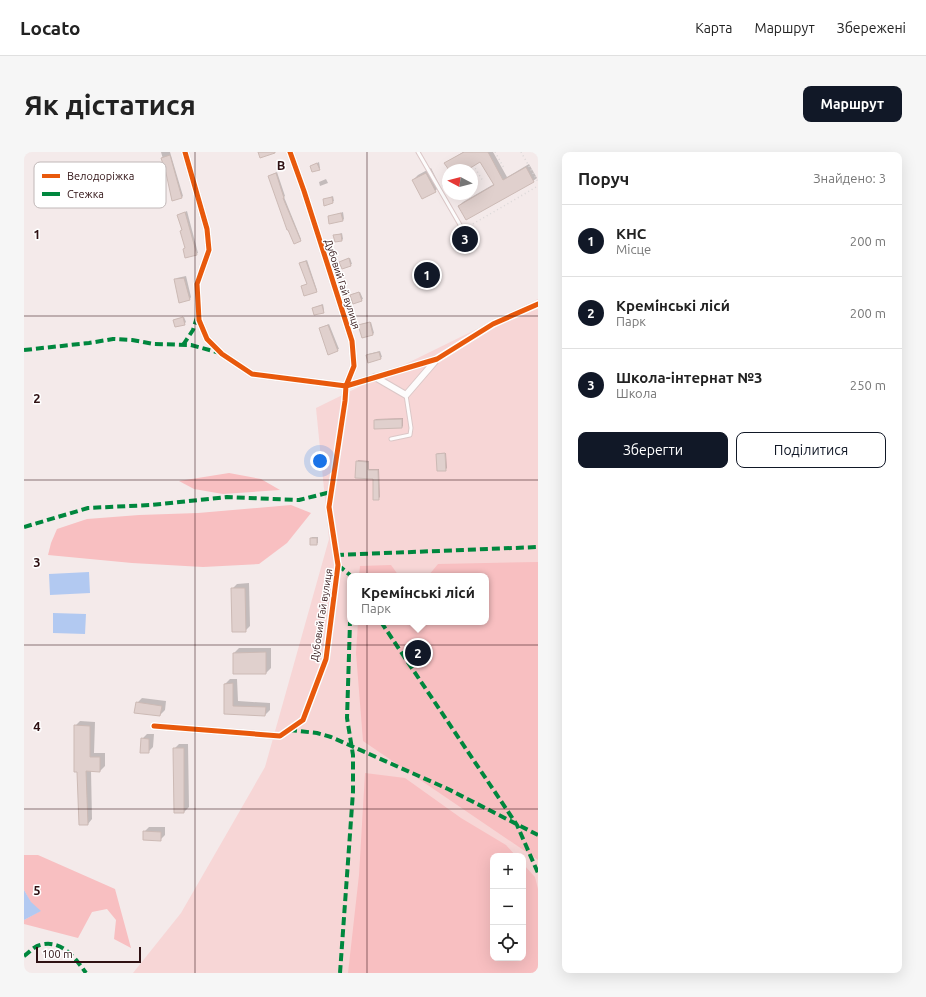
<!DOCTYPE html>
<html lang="uk">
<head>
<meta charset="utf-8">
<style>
	:root { --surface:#fff; --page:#f6f6f6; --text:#222; --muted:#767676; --line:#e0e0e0; --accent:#111827 }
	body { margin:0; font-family:Ubuntu,sans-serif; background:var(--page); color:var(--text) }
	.controls { position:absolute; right:12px; bottom:12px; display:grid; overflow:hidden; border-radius:8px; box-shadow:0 4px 16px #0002 }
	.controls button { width:36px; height:36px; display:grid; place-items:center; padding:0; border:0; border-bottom:1px solid var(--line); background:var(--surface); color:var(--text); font:20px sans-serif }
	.compass { position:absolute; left:418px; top:12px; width:36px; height:36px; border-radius:50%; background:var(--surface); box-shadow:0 4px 16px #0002; rotate:277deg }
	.scale { position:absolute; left:12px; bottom:10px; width:105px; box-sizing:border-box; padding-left:4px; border:2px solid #2f1113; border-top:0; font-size:11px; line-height:14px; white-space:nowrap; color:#2f1113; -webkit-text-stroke:3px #fff; paint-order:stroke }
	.you { position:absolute; left:296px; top:309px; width:14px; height:14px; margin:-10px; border:3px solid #fff; border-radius:50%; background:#1a73e8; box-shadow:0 0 0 6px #1a73e833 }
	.badge { display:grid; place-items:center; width:26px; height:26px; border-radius:50%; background:var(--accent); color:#fff; font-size:13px; font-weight:700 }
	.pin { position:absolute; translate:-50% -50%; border:2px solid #fff; box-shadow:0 1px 4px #0006 }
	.popup { position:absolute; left:323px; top:421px; width:142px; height:52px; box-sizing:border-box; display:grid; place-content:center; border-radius:8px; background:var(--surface); filter:drop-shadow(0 1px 3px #0005); font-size:13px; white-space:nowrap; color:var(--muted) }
	.popup b { font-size:15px; color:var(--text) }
	.popup::after { content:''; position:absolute; left:50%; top:100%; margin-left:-8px; border:8px solid transparent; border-top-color:var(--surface) }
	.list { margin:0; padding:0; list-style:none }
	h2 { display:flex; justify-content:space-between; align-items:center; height:52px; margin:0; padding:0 16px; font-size:17px }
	h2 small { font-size:13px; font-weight:400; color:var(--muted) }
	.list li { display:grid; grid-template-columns:26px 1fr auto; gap:12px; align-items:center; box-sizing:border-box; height:72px; padding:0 16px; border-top:1px solid var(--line) }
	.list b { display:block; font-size:15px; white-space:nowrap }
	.list p { margin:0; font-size:13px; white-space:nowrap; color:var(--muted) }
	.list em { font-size:13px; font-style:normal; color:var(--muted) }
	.actions { display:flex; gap:8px; padding:12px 16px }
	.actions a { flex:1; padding:9px 0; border:1px solid var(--accent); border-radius:8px; text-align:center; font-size:14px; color:var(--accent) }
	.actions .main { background:var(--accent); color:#fff }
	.icon { flex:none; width:22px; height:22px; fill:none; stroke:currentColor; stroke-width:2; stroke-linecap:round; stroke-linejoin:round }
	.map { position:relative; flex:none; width:514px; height:821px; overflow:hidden; border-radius:8px }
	header { display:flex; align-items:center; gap:24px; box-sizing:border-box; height:56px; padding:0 20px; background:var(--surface); border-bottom:1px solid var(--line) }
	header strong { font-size:19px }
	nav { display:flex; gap:22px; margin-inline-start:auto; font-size:14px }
	.intro { display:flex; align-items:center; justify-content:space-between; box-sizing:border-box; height:96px; padding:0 24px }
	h1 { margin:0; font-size:28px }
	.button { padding:10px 18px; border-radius:8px; background:var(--accent); color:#fff; font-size:14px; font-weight:700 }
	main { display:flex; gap:24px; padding:0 24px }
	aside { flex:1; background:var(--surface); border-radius:8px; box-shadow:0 4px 16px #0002 }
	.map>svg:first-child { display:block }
	.green { fill:#f7d6d6; fill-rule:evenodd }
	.forest { fill:#f8bfc1 }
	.water { fill:#b2c9f1 }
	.shadow { fill:#0003 }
	.building { fill:#e0d0cd; stroke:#ccbab5 }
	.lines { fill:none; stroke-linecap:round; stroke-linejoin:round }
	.lane-casing { stroke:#dbc7c7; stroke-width:5 }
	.street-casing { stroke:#dbc7c7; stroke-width:8 }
	.path { stroke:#dcd8d8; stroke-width:1.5; stroke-dasharray:1 3; stroke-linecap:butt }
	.lane { stroke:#fdfcfc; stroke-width:3 }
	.street { stroke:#fdfcfc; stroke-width:6 }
	.quiet { stroke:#00873e; stroke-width:4; stroke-dasharray:8 4; stroke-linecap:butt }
	.cycleway-casing { stroke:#fff; stroke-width:8 }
	.cycleway { stroke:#e8590c; stroke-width:5 }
	.grid { fill:none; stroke:#2f1113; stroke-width:1; stroke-opacity:0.55 }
	.labels { text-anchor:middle; stroke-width:3; stroke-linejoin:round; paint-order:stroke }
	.street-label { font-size:10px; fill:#2f1113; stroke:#fff }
	.key { fill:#fff; stroke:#c1b8b8; stroke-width:1 }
	.key-label { font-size:11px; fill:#2f1113 }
	.grid-label { font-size:13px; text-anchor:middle; font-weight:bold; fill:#2f1113; stroke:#fff; stroke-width:3; stroke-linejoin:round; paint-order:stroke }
</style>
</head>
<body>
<header>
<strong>Locato</strong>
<nav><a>Карта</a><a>Маршрут</a><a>Збережені</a></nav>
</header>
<div class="intro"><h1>Як дістатися</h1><a class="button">Маршрут</a></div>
<main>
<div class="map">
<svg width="514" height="821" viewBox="0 0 514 821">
	<rect width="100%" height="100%" fill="#f4eaea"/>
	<!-- green -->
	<path class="green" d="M 514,147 L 514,821 L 109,821 L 157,761 L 241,615 L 305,387 L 292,256 ZM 326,424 L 462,424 L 462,470 L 326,470 ZM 469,704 L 499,704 L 499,806 L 469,806 Z"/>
	<!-- forest -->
	<path class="forest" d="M 205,321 L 237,327 L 256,338 L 199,342 L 170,337 L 155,329 Z
		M 267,353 L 287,361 L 263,391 L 235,412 L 179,415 L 108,411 L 24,403 L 27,391 L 33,377 L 63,367 L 115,363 L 174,361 Z
		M 514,410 L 514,708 L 339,589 L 332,501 L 334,470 L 462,470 L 462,424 L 404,424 L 414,412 Z
		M 367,413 L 375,424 L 335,424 L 336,414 Z
		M 341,621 L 381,626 L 437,666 L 482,693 L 492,704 L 469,704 L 469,806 L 499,806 L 499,712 L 511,725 L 514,737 L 514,821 L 324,821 L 335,723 Z
		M 0,703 L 14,703 L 91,737 L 107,796 L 90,787 L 92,768 L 83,757 L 68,760 L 54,786 L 0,772 L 0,768 L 16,759 L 7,751 L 0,738 Z"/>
	<!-- water -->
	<path class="water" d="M 65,420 L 66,441 L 26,443 L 25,422 Z
		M 29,461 L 62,462 L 61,482 L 29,481 Z
		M 0,738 L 7,750 L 17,759 L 0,768 Z"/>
	<!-- shadow -->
	<path class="shadow" d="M 137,0 L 146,0 L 159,44 L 158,45 L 148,48 L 143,21 Z
		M 439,0 L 469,0 L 483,25 L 505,12 L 513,26 L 509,29 L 435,54 L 439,50 L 470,32 L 457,9 L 440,18 L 426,18 L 422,11 Z
		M 295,10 L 296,16 L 295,17 L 287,14 Z
		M 407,16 L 416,34 L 411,39 L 389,28 L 394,23 Z
		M 253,20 L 261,44 L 260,45 L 277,87 L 276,88 L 245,24 Z
		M 302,27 L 304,31 L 296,34 L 295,30 Z
		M 309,44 L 310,49 L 301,53 L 300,48 Z
		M 163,59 L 174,101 L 172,102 L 162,95 L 157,79 L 158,78 L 154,63 Z
		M 319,60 L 320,67 L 319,68 L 305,65 Z
		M 318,81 L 319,87 L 318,88 L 310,84 Z
		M 326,106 L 328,112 L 318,116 L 317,110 Z
		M 283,108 L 293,138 L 292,139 L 278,134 L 284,132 L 276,111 Z
		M 162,124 L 167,145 L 166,147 L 151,128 L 153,126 Z
		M 336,140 L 339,147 L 337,148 L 328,142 Z
		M 299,152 L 300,158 L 299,160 L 289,156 Z
		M 160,165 L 162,170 L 160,172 L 150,168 Z
		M 347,170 L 350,181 L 349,182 L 337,172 Z
		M 305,172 L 315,197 L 305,201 L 296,176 Z
		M 356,199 L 358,205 L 356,206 L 344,202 Z
		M 379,266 L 379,274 L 378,275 L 351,268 L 352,267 Z
		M 414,301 L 422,301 L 423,316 L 421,318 L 413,302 Z
		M 334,308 L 345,309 L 345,317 L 355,317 L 356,345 L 354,347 L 349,326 L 333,310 Z
		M 288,385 L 294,385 L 294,391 L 292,392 L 287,386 Z
		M 225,431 L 226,474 L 221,479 L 208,437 L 213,432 Z
		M 215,496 L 247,496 L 247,516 L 242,521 L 210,521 L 210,501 Z
		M 206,527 L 213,527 L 214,549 L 246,551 L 246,558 L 241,563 L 201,561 L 201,532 Z
		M 118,546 L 142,549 L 141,558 L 136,563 L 113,551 Z
		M 56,569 L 71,570 L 70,601 L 81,601 L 81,614 L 76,619 L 67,618 L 68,667 L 64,672 L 51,574 Z
		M 123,582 L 130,582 L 129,595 L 124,600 L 118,587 Z
		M 155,592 L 164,592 L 165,655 L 160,660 L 150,597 Z
		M 125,675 L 141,675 L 141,683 L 136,688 L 120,680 Z"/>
	<!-- building -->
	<path class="building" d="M 234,0 L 251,0 L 251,1 L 236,6 Z
		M 440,0 L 464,0 L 479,28 L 502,15 L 510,30 L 442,68 L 434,54 L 470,33 L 456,10 L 443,18 L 425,18 L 420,11 Z
		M 146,3 L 158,46 L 148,49 L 142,21 L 137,6 Z
		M 293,11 L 296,18 L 288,20 L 286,14 Z
		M 252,21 L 260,46 L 259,46 L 277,89 L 270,92 L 264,78 L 263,78 L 244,24 Z
		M 402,21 L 412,40 L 398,47 L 388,28 Z
		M 308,45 L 309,51 L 300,54 L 299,47 Z
		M 161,60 L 173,103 L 161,106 L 159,97 L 161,96 L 156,79 L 158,78 L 153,63 Z
		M 317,61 L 319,69 L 305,72 L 304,64 Z
		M 317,82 L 318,89 L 311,90 L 309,83 Z
		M 325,106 L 327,114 L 318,117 L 315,110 Z
		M 282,109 L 293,140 L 280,144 L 277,134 L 283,132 L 275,111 Z
		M 160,126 L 166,148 L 155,151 L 150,127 Z
		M 335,140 L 338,149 L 329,152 L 326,143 Z
		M 298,153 L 300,161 L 290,163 L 288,156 Z
		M 159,165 L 161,173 L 151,175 L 149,168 Z
		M 346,170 L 349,183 L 338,186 L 334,173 Z
		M 304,173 L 314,199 L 304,203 L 295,176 Z
		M 355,200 L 357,207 L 344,211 L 342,203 Z
		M 378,267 L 378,276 L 350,277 L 350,268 Z
		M 421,301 L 422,319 L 413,319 L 412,302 Z
		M 332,309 L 344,310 L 344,318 L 354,318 L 355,348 L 349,348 L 349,327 L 331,326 Z
		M 286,386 L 293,386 L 293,393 L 286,393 Z
		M 207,436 L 221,436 L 222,480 L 208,480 Z
		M 242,500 L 242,522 L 209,522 L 209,501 Z
		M 209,531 L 209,554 L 242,555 L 241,564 L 200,562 L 200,532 Z
		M 112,550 L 138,554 L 136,564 L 110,561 Z
		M 50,573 L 66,574 L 66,605 L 76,605 L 76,620 L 62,619 L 64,673 L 55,673 L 53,620 L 50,620 Z
		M 117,586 L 125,587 L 125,601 L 116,601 Z
		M 149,596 L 160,596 L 160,661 L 150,661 Z
		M 119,679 L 137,680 L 137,689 L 119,688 Z"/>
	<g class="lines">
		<!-- lane casing -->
		<g class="lane-casing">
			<path id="lane" d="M 394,0 L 439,78
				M 367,287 L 386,283 L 387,276 L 382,243"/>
		</g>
		<!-- street casing -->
		<g class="street-casing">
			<path id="street" d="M 161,0 L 183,77 L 185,98 L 173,132 L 175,168 L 183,187 L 198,202 L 228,222 L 322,234 L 413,207 L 469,172 L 514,152
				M 351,225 L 382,243 L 413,207
				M 130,574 L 256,584 L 279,568 L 302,507 L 314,413 L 305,355 L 321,249 L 322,234 L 330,214 L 328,189 L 280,39 L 266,0"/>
		</g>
		<!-- path -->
		<path class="path" d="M 471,0 L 480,16
			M 497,0 L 514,30
			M 448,18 L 451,16 L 459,29
			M 418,34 L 424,31
			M 442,76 L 514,34"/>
		<!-- lane -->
		<use href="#lane" class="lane"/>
		<!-- street -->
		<use href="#street" class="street"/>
		<!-- quiet -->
		<path class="quiet" d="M 159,193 L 169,178 L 173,165
			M 0,198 L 65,191 L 89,187 L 108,188 L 130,192 L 167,193 L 196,201
			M 0,375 L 64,356 L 127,353 L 203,345 L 275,348 L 307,340
			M 312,403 L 514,395
			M 314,413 L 326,423
			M 357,470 L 493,673 L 514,721
			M 265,578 L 293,581 L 307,585 L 424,637 L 514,683
			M 0,804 C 5,801 10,794 16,793 C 38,787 51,806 62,821
			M 316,821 L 329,640 L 329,603 L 323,566 L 326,470"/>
		<!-- cycleway casing -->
		<g class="cycleway-casing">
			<path id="cycleway" d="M 161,0 L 183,77 L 185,98 L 173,132 L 175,168 L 183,187 L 198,202 L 228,222 L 322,234 L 413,207 L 469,172 L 514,152
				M 130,574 L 256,584 L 279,568 L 302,507 L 314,413 L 305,355 L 321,249 L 322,234 L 330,214 L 328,189 L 280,39 L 266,0"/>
		</g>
		<!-- cycleway -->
		<use href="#cycleway" class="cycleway"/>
	</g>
	<!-- grid -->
	<path class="grid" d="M 171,0 L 171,821M 343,0 L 343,821M 0,164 L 514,164M 0,328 L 514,328M 0,493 L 514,493M 0,657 L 514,657"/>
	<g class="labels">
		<!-- street labels -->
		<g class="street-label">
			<text transform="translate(319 132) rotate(72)" y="4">Дубовий Гай вулиця</text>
			<text transform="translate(297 463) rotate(-81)" y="4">Дубовий Гай вулиця</text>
		</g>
	</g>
	<!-- legend -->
	<rect x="10" y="10" width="132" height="46" rx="6" class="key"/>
	<rect x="18" y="22" width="18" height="4" fill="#e8590c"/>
	<rect x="18" y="40" width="18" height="4" fill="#00873e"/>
	<g class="key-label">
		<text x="43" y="28">Велодоріжка</text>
		<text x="43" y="46">Стежка</text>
	</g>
	<g class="grid-label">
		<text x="257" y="18">B</text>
		<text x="13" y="87">1</text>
		<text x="13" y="251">2</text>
		<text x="13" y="415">3</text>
		<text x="13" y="579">4</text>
		<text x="13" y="743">5</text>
	</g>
</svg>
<div class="controls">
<button>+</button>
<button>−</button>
<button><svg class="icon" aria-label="locate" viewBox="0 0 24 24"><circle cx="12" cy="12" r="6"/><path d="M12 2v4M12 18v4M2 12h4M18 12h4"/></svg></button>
</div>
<svg class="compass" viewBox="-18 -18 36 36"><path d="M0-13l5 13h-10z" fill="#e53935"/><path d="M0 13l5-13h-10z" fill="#767676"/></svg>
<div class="scale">100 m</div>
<div class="you"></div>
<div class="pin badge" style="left:403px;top:123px">1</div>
<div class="pin badge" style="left:394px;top:501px">2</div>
<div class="popup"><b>Кремі́нські ліси́</b>Парк</div>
<div class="pin badge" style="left:441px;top:87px">3</div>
</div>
<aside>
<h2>Поруч<small>Знайдено: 3</small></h2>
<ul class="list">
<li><span class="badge">1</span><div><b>КНС</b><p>Місце</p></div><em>200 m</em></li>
<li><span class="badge">2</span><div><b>Кремі́нські ліси́</b><p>Парк</p></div><em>200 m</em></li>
<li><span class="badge">3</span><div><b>Школа-інтернат №3</b><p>Школа</p></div><em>250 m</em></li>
</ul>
<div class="actions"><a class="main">Зберегти</a><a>Поділитися</a></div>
</aside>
</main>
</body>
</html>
